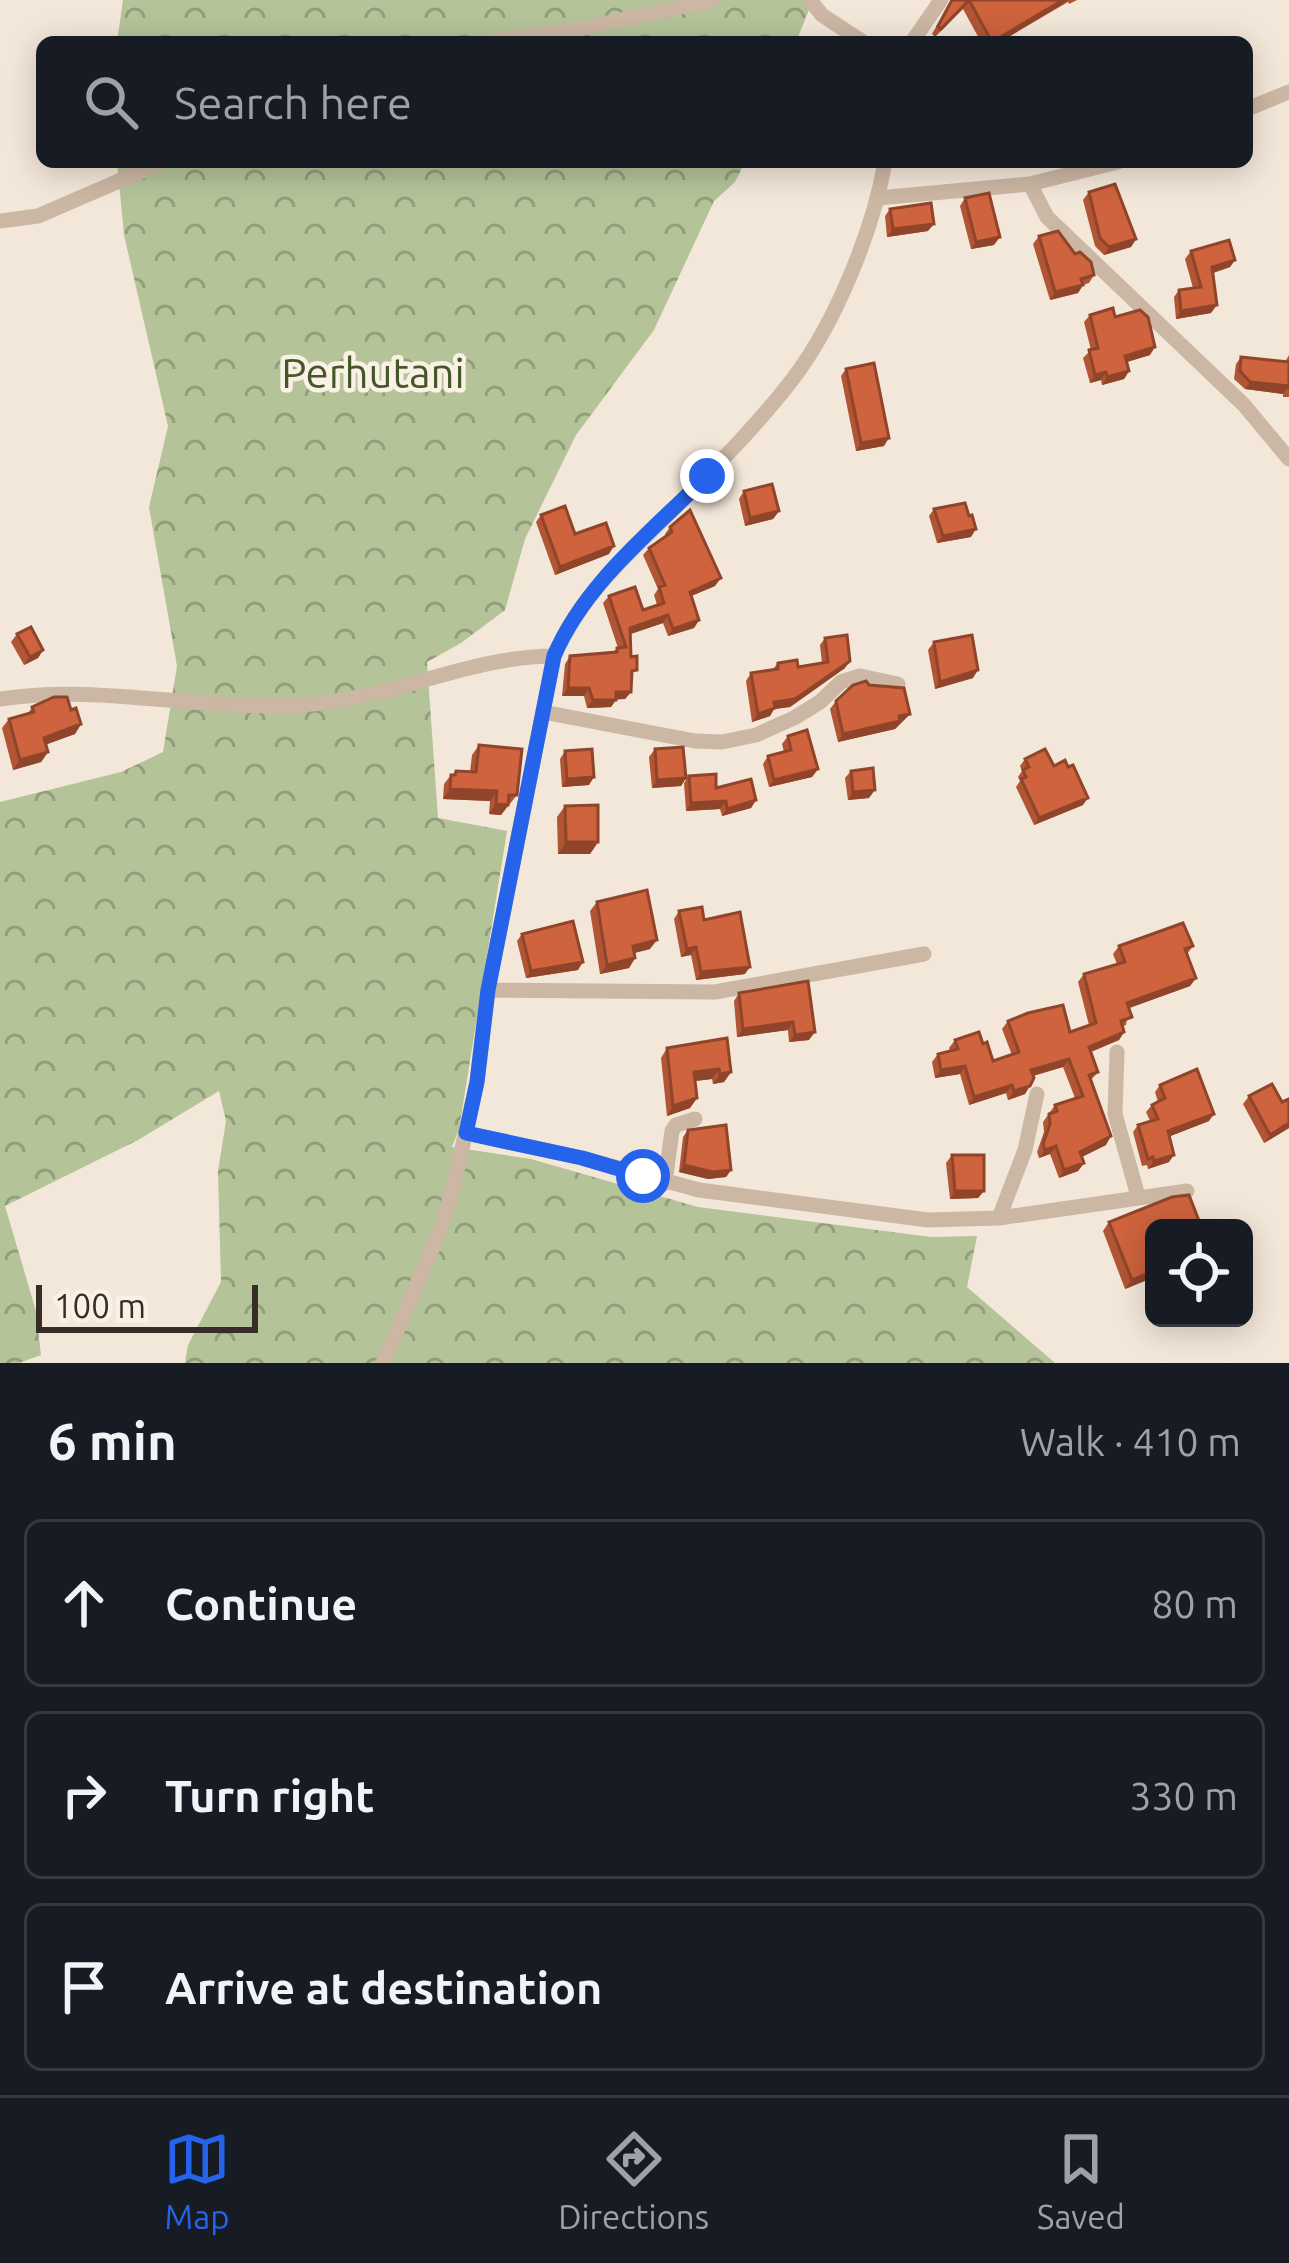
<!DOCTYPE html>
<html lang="en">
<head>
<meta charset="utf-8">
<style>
	:root { --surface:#171b24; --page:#242831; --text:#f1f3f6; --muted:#9ea1a6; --line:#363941; --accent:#2563eb }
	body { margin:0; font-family:Ubuntu,sans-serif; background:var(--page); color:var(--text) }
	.controls { position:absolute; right:36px; bottom:36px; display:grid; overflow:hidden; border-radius:18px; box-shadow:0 6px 30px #0003 }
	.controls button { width:108px; height:108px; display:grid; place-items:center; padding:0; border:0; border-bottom:3px solid var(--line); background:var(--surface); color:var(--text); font:60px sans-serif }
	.scale { position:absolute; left:36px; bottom:30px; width:222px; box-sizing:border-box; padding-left:12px; border:6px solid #372c26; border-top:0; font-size:33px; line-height:42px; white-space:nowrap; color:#372c26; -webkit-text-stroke:9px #faf1e6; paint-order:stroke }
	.stop { position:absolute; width:36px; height:36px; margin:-27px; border:9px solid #2563eb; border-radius:50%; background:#fff }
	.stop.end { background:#2563eb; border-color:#fff; box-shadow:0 3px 12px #0008 }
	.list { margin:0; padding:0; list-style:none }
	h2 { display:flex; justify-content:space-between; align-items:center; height:156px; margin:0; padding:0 48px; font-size:51px }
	h2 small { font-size:39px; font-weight:400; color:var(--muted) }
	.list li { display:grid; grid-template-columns:78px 1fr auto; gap:36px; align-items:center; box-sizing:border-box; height:168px; margin:0 24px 24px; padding:0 24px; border:3px solid var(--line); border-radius:18px }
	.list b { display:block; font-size:45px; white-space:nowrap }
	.list em { font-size:39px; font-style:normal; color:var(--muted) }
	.icon { flex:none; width:66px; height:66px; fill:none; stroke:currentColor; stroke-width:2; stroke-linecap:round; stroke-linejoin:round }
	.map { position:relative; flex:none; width:1289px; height:1363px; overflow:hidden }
	.search { position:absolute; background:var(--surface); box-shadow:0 6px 30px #0003; left:36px; right:36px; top:36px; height:132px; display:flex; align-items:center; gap:30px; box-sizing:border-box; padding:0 42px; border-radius:18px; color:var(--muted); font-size:45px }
	.sheet { height:732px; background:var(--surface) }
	nav { display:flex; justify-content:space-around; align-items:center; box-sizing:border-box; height:168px; border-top:3px solid var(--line); background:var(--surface); font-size:33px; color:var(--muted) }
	nav a { display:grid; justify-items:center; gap:6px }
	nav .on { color:var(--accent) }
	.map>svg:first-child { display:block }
	.forest { fill:url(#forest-crowns) }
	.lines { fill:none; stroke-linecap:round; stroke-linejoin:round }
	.minor { stroke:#ccb7a4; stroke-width:15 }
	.wall { fill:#b15534 }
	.shaded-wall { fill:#90452b }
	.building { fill:#ce633d; stroke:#90452b; stroke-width:3 }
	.route { stroke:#2563eb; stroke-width:15 }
	.labels { text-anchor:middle; stroke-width:9; stroke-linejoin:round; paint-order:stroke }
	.park-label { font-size:42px; fill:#455729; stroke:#faf1e6 }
</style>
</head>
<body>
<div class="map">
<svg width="1289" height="1363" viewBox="0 0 1289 1363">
	<defs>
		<pattern id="forest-crowns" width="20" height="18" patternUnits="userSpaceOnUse" patternTransform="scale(3)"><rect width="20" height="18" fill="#b4c398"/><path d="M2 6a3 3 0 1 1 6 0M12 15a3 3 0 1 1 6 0" fill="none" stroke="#939f7c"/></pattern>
	</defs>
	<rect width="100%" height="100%" fill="#f3e7d9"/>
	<!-- forest -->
	<path class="forest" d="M 123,0 L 813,0 L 796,42 L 117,42 Z
		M 117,162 L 745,162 L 735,182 L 714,201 L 654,330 L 576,435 L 525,539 L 505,610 L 461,643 L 427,662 L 438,818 L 507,831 L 459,1129 L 452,1147 L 531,1159 L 698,1207 L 931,1237 L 977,1236 L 967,1287 L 1055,1363 L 185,1363 L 188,1345 L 221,1282 L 218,1171 L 226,1121 L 219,1091 L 138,1140 L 5,1206 L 36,1311 L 41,1355 L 19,1363 L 0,1363 L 0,802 L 121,772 L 163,752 L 177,666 L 149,507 L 168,426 L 124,235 Z"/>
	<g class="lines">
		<!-- minor -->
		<path class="minor" d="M 810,0 L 822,15 L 863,42
			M 488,42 L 584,28 L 713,0
			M 912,42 L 941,0
			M 1247,109 L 1289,92
			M 1030,184 L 1047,217 L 1244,405 L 1289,459
			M 878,198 L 1030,184 L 1118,162
			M 0,221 L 38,216 L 163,162
			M 0,699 C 109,682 220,717 329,702 C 405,692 477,656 554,656
			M 543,712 L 695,741 L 722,742 L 756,735 L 794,718 L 820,702 L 841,682 L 860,676 L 898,684
			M 488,990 L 715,992 L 924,954
			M 1117,1052 L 1115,1114 L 1138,1196
			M 466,1133 L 582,1158 L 699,1190 L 928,1220 L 999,1218 L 1187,1191
			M 665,1183 L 672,1131 L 676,1125 L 695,1119
			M 999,1218 L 1025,1150 L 1037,1094
			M 383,1363 L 440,1231 L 454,1184 L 477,1082 L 488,990 L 554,656 C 581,593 633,549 681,502 C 719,463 759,423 792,380 C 835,324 873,231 885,162"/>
	</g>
	<!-- wall -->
	<path class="wall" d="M 951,0 L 1077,0 L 1069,4 L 1068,2 L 1000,42 L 981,42 L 963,9 L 935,37 L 932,34 Z
		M 1089,192 L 1136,239 L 1131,247 L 1104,255 L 1095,246 L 1083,200 Z
		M 965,198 L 994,245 L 971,249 L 960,206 Z
		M 890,209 L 928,231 L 887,237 L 885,216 Z
		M 1039,236 L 1075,254 L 1094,275 L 1089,283 L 1083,285 L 1078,293 L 1050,300 L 1033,244 Z
		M 1191,251 L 1235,260 L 1230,267 L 1213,273 L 1211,313 L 1176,319 L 1174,297 L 1179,290 L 1193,288 L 1185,259 Z
		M 1090,315 L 1115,317 L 1150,355 L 1127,362 L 1129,371 L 1124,379 L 1102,385 L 1101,380 L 1090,383 L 1083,358 L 1091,350 L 1084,322 Z
		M 1289,355 L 1289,397 L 1283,397 L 1283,394 L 1245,389 L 1234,379 L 1236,364 L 1241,357 L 1285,362 Z
		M 846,369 L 884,446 L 856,451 L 841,376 Z
		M 744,491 L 779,511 L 773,519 L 745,526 L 739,499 Z
		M 934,509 L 971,537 L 937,543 L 929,516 Z
		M 541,515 L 575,534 L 609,554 L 555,575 L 536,522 Z
		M 670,527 L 715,586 L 691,596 L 699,620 L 694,628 L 668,636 L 663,623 L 630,634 L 631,692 L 625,699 L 616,699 L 611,707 L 587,708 L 584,696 L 562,696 L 565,664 L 570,656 L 613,652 L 618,648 L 603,603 L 609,596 L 643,610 L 657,605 L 654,595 L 658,589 L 643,555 L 649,548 L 666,537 L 665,534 Z
		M 17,634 L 43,650 L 38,658 L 24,665 L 11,642 Z
		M 825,638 L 845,668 L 790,707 L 774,709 L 770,716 L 752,722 L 746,681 L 751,673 L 773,669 L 778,663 L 798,667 L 822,663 L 820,645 Z
		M 934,642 L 973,678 L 935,689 L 928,650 Z
		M 869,685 L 910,714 L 895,729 L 838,742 L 830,709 L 836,701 Z
		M 32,707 L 71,710 L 81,724 L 75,734 L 46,744 L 48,752 L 41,762 L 13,770 L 2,728 L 9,719 L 28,714 Z
		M 788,736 L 818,769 L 812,777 L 769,787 L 763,764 L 768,756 L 784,752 L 782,744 Z
		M 479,745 L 517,795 L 501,815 L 489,814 L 490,801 L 443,799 L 444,784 L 451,775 L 453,775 L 456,771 L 470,772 L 472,755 Z
		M 655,749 L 686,778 L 681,786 L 652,788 L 649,757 Z
		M 565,751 L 589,785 L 562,787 L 560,759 Z
		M 1025,759 L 1054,766 L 1083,805 L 1034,825 L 1016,787 L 1020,781 L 1018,777 L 1022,771 L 1020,766 Z
		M 851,771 L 869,798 L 848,800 L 845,778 Z
		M 689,776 L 716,788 L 756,800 L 751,808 L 722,816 L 720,809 L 686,811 L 684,783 Z
		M 565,806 L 598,842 L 590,854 L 558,854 L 557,817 Z
		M 597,902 L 650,949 L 634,953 L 635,958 L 629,968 L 600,974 L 590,911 Z
		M 679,911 L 704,920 L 745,974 L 696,980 L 691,955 L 681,957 L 674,919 Z
		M 522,934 L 578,970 L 526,978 L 517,941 Z
		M 1119,946 L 1193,946 L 1187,954 L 1196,978 L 1190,986 L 1129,1008 L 1126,1025 L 1123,1026 L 1124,1032 L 1119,1040 L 1091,1052 L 1098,1072 L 1091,1080 L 1106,1145 L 1081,1157 L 1084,1163 L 1078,1171 L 1059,1178 L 1050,1154 L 1039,1158 L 1037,1152 L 1044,1132 L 1043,1122 L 1055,1105 L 1075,1098 L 1063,1067 L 1033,1076 L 1025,1094 L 1008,1100 L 1006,1093 L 969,1105 L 960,1074 L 935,1078 L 932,1062 L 938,1054 L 950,1051 L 949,1048 L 955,1040 L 983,1044 L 993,1061 L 1012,1055 L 1002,1029 L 1008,1021 L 1070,1032 L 1089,1025 L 1078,982 L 1084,974 L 1117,964 L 1113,954 Z
		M 808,981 L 809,1040 L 789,1042 L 788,1030 L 737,1037 L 734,1001 L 739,993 Z
		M 667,1048 L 731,1072 L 724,1082 L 713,1084 L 712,1079 L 695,1081 L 697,1098 L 690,1108 L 667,1116 L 661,1058 Z
		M 1160,1085 L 1209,1121 L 1170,1136 L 1169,1162 L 1148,1169 L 1147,1165 L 1142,1166 L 1133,1132 L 1138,1125 L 1150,1121 L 1146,1112 L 1152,1105 L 1158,1102 L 1155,1092 Z
		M 1249,1096 L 1282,1102 L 1289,1099 L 1289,1128 L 1264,1143 L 1243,1104 Z
		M 688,1130 L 731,1170 L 726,1177 L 708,1179 L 679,1172 L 683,1137 Z
		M 952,1155 L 984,1191 L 978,1198 L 950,1199 L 946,1163 Z
		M 1109,1222 L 1154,1228 L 1154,1276 L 1152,1278 L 1125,1289 L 1103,1231 Z"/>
	<!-- shaded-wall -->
	<path class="shaded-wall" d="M 1063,0 L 1069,0 L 1000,42 L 992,42 Z
		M 934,224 L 928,231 L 887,237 L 893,229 Z
		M 1000,237 L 994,245 L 971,249 L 976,242 Z
		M 1136,239 L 1131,247 L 1104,255 L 1109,247 Z
		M 1235,260 L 1230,267 L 1207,275 L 1212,267 Z
		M 1083,285 L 1078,293 L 1050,300 L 1055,292 Z
		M 1217,305 L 1211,313 L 1176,319 L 1181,311 Z
		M 1155,347 L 1150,355 L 1120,364 L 1125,356 Z
		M 1129,371 L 1124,379 L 1102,385 L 1107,377 Z
		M 1106,372 L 1101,380 L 1090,383 L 1095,375 Z
		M 1250,382 L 1289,386 L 1283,394 L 1245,389 Z
		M 889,438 L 884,446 L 856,451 L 861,443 Z
		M 779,511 L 773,519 L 745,526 L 750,518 Z
		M 976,529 L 971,537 L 937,543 L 943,536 Z
		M 614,546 L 609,554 L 555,575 L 560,567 Z
		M 721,578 L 715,586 L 684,599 L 690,592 Z
		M 668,615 L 663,623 L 625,636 L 630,628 Z
		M 699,620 L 694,628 L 668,636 L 673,629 Z
		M 43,650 L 38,658 L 24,665 L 30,657 Z
		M 850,661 L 845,668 L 790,707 L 774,709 L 770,716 L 752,722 L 758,714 L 774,702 Z
		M 978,670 L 973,678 L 935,689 L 940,682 Z
		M 568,688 L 589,688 L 584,696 L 562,696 Z
		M 616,692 L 631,692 L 625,699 L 611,700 Z
		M 593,700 L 616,700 L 611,707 L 587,708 Z
		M 910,714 L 895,729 L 838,742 L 843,734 Z
		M 81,724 L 75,734 L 37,748 L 44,738 Z
		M 48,752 L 41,762 L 13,770 L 20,760 Z
		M 818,769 L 812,777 L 769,787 L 774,780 Z
		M 594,777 L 589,785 L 562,787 L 567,779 Z
		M 686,778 L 681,786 L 652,788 L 657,780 Z
		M 450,789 L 497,791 L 490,801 L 443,799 Z
		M 875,790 L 869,798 L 848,800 L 853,792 Z
		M 1088,798 L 1083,805 L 1034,825 L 1039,818 Z
		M 756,800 L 751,808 L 722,816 L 727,809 Z
		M 726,801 L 720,809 L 686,811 L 691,803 Z
		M 496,804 L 508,805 L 501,815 L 489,814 Z
		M 566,842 L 598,842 L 590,854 L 558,854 Z
		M 657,940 L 650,949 L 626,955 L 633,946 Z
		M 696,947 L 691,955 L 681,957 L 687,949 Z
		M 635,958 L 629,968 L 600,974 L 607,965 Z
		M 583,962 L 578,970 L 526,978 L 531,971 Z
		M 750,967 L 745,974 L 696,980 L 701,972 Z
		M 1196,978 L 1190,986 L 1121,1011 L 1127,1003 Z
		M 793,1022 L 788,1030 L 737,1037 L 743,1029 Z
		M 815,1032 L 809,1040 L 789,1042 L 795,1035 Z
		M 1124,1032 L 1119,1040 L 1083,1055 L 1089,1047 Z
		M 1069,1059 L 1063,1067 L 1025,1078 L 1031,1070 Z
		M 965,1066 L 960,1074 L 935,1078 L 941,1070 Z
		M 719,1069 L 712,1079 L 687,1082 L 694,1072 Z
		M 731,1072 L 724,1082 L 713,1084 L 720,1074 Z
		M 1012,1085 L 1006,1093 L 969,1105 L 974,1097 Z
		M 1030,1086 L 1025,1094 L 1008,1100 L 1014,1091 Z
		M 697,1098 L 690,1108 L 667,1116 L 673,1106 Z
		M 1214,1114 L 1209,1121 L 1163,1139 L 1168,1131 Z
		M 1289,1123 L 1289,1128 L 1264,1143 L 1270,1135 Z
		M 1111,1136 L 1106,1145 L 1074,1161 L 1080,1152 Z
		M 1056,1146 L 1050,1154 L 1039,1158 L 1045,1150 Z
		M 1174,1155 L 1169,1162 L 1148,1169 L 1154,1161 Z
		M 1084,1163 L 1078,1171 L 1059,1178 L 1064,1170 Z
		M 684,1165 L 731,1170 L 726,1177 L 708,1179 L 679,1172 Z
		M 955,1191 L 984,1191 L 978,1198 L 950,1199 Z
		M 1154,1271 L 1152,1278 L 1125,1289 L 1132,1280 Z"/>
	<!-- building -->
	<path class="building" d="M 952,0 L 1063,0 L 992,42 L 969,0 L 941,29 L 938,26 Z
		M 1115,184 L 1136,239 L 1109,247 L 1100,238 L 1089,192 Z
		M 989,193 L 1000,237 L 976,242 L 965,198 Z
		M 931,203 L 934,224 L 893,229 L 890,209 Z
		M 1058,231 L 1075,254 L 1080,252 L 1091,262 L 1094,275 L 1081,279 L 1083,285 L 1055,292 L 1039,236 Z
		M 1229,240 L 1235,260 L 1212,267 L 1217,305 L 1181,311 L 1179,290 L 1201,287 L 1191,251 Z
		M 1113,308 L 1115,317 L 1140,310 L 1148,317 L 1155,347 L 1125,356 L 1129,371 L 1107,377 L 1106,372 L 1095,375 L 1089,350 L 1098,348 L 1090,315 Z
		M 1241,357 L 1289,362 L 1289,390 L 1289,386 L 1250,382 L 1240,371 Z
		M 874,363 L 889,438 L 861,443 L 846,369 Z
		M 772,484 L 779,511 L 750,518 L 744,491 Z
		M 965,503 L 969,516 L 972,515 L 976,529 L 943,536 L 934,509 Z
		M 565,506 L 575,534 L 606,523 L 614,546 L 560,567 L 541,515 Z
		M 690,510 L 721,578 L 690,592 L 699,620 L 673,629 L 668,615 L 630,628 L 631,657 L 637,656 L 637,670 L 632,671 L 631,692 L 616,692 L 616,700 L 593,700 L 589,688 L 568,688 L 570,656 L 617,652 L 617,648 L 626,647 L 609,596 L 635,587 L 643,610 L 664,603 L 659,587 L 665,585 L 649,548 L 672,532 L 670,527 Z
		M 31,627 L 43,650 L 30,657 L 17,634 Z
		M 847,635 L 850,661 L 795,699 L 774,702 L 775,708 L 758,714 L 751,673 L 778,669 L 778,663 L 797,660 L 798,667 L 828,662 L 825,638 Z
		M 972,635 L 978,670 L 940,682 L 934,642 Z
		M 866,681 L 869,685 L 904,688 L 910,714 L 899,716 L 900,721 L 843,734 L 836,701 L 853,685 Z
		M 54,697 L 67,697 L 71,710 L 76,708 L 81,724 L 44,738 L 48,752 L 20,760 L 9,719 L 34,712 L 32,707 Z
		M 807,730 L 818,769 L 774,780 L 768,756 L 791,750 L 788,736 Z
		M 479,745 L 522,749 L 517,795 L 509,795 L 508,805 L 496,804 L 497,791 L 450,789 L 451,775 L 455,775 L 456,771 L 476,772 Z
		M 683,747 L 686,778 L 657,780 L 655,749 Z
		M 592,749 L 594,777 L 567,779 L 565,751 Z
		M 1045,749 L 1054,766 L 1065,760 L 1068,767 L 1073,765 L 1088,798 L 1039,818 L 1021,779 L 1026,777 L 1023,770 L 1029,767 L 1025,759 Z
		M 873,768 L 875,790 L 853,792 L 851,771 Z
		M 716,774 L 716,788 L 751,779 L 756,800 L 727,809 L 726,801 L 691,803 L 689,776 Z
		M 598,805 L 598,842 L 566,842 L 565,806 Z
		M 647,890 L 657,940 L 633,946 L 635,958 L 607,965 L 597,902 Z
		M 702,907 L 704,920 L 740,912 L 750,967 L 701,972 L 696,947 L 687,949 L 679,911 Z
		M 573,921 L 583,962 L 531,971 L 522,934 Z
		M 1183,923 L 1193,946 L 1185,949 L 1196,978 L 1127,1003 L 1132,1017 L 1121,1021 L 1124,1032 L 1089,1047 L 1098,1072 L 1089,1075 L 1111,1136 L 1080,1152 L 1084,1163 L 1064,1170 L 1056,1146 L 1045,1150 L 1043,1144 L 1050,1124 L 1049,1114 L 1057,1111 L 1055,1105 L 1083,1096 L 1069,1059 L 1031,1070 L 1034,1078 L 1030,1086 L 1014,1091 L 1012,1085 L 974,1097 L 965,1066 L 941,1070 L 938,1054 L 958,1049 L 955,1040 L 979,1032 L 983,1044 L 987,1042 L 993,1061 L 1019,1052 L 1008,1021 L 1028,1013 L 1063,1005 L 1070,1032 L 1096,1023 L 1084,974 L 1125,962 L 1119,946 Z
		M 808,981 L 815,1032 L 795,1035 L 793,1022 L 743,1029 L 739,993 Z
		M 727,1038 L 731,1072 L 720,1074 L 719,1069 L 694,1072 L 697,1098 L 673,1106 L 667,1048 Z
		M 1197,1069 L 1214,1114 L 1168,1131 L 1174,1155 L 1154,1161 L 1153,1157 L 1148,1159 L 1138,1125 L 1158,1119 L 1152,1105 L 1165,1098 L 1160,1085 Z
		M 1272,1084 L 1282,1102 L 1289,1099 L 1289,1123 L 1270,1135 L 1249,1096 Z
		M 726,1125 L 731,1170 L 713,1172 L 684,1165 L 688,1130 Z
		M 952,1155 L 984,1155 L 984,1191 L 955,1191 Z
		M 1189,1195 L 1201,1226 L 1197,1228 L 1154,1228 L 1154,1252 L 1152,1253 L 1154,1271 L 1132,1280 L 1109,1222 L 1172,1197 Z"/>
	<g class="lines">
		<!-- route -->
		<path class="route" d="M 643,1176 L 582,1158 L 466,1133 L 477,1082 L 488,990 L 554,656 C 585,583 652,531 707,476"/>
	</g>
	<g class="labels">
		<!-- park labels -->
		<g class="park-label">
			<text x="373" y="388">Perhutani</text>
		</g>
	</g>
</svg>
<div class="controls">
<button><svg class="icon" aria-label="locate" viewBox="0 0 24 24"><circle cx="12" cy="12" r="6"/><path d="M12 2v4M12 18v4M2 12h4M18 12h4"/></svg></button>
</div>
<div class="scale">100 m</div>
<div class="stop" style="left:643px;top:1176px"></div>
<div class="stop end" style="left:707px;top:476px"></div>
<div class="search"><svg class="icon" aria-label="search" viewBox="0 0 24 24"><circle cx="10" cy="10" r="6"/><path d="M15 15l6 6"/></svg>Search here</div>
</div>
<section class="sheet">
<h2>6 min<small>Walk · 410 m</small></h2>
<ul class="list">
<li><svg class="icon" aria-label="ahead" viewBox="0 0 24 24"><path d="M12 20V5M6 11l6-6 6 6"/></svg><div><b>Continue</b></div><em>80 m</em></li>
<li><svg class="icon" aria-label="right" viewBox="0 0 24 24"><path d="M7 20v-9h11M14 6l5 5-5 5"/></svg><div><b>Turn right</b></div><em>330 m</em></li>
<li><svg class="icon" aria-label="arrive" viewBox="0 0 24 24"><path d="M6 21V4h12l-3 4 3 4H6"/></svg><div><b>Arrive at destination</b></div></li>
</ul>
</section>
<nav>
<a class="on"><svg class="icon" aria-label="map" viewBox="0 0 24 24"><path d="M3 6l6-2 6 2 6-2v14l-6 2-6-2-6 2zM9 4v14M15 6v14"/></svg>Map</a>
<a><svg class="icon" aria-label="directions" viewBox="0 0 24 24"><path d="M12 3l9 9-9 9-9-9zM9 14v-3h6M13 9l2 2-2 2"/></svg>Directions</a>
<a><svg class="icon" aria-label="saved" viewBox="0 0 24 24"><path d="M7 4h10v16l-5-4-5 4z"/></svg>Saved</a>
</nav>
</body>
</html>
